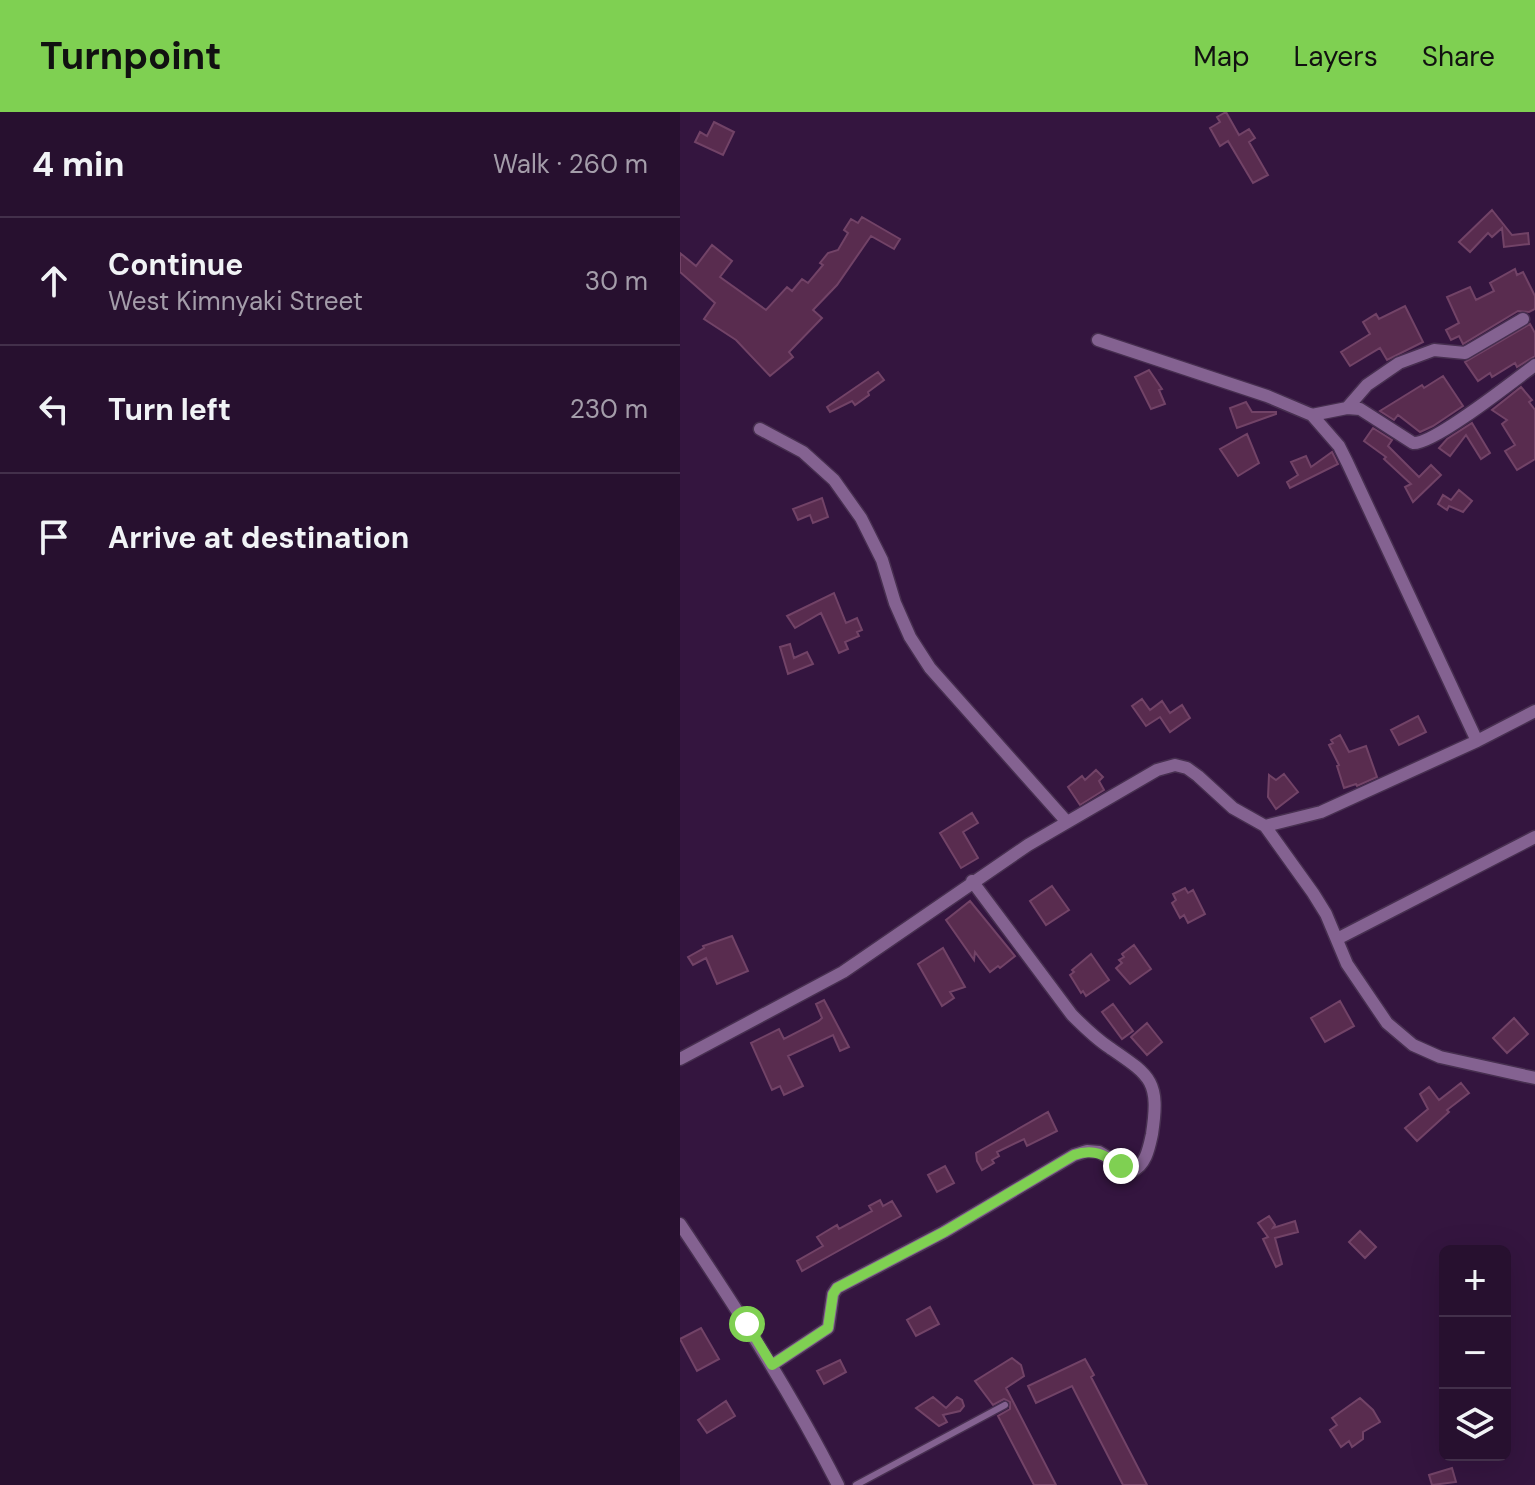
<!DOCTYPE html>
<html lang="en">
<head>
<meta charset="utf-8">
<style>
	:root { --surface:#27102f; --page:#331e3b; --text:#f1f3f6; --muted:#a49daa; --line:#43304b; --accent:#7fd052 }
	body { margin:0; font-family:"DM Sans",sans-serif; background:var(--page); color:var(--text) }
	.controls { position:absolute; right:24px; bottom:24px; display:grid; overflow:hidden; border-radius:12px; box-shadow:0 8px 32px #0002 }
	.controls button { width:72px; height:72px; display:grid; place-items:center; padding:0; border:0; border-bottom:2px solid var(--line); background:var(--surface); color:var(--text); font:40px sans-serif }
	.stop { position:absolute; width:24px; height:24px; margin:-18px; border:6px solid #7fd052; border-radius:50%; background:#fff }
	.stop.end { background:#7fd052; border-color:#fff; box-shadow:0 2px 8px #0008 }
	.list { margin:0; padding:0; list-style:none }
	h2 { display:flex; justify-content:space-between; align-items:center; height:104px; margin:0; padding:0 32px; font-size:34px }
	h2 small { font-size:26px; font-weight:400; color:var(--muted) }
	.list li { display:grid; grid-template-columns:52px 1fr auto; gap:24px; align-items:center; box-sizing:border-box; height:128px; padding:0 32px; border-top:2px solid var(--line) }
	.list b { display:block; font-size:30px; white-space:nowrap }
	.list p { margin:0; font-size:26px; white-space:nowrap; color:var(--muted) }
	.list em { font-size:26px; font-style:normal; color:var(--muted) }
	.icon { flex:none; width:44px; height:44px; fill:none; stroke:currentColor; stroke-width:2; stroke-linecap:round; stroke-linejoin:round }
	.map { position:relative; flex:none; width:855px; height:1373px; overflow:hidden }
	header { display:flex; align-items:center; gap:48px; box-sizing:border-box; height:112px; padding:0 40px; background:var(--accent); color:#111 }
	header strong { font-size:38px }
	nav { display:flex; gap:44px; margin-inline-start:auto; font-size:28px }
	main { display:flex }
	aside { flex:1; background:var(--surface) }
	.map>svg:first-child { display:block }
	.building { fill:#592c4f; stroke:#724367; stroke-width:2 }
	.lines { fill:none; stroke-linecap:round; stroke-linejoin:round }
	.lane-casing { stroke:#472f50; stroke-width:9 }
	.street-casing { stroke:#472f50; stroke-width:15 }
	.lane { stroke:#846291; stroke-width:6 }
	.street { stroke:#846291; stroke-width:12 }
	.route { stroke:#7fd052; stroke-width:10 }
</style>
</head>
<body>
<header>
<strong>Turnpoint</strong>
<nav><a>Map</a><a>Layers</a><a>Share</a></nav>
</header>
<main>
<aside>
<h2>4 min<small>Walk · 260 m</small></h2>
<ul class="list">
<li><svg class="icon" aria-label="ahead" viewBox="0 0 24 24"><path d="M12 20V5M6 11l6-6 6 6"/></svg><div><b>Continue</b><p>West Kimnyaki Street</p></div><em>30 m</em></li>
<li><svg class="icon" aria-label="left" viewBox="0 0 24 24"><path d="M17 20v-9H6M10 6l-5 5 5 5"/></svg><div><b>Turn left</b></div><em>230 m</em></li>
<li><svg class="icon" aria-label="arrive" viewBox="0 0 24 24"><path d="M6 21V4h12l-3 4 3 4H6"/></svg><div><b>Arrive at destination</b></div></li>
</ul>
</aside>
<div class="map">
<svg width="855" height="1373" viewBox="0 0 855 1373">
	<rect width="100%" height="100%" fill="#34153f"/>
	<!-- building -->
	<path class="building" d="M 546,0 L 559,23 L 569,17 L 575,26 L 569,30 L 588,63 L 573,71 L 548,29 L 540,34 L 530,16 L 540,10 L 537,5 Z
		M 34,10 L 54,20 L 43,43 L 15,30 L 20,20 L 27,24 Z
		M 812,98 L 832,123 L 848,121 L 849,132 L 824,135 L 822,116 L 812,125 L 808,121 L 790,140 L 779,130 Z
		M 182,105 L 220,127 L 214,137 L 191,124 L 157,173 L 133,198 L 142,206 L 109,240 L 113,245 L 90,264 L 56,228 L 24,207 L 35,191 L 0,160 L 0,141 L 16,154 L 32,133 L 52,149 L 40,165 L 86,198 L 107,175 L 112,179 L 122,167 L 128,171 L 143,153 L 140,151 L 148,141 L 158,138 L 168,121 L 164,118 L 171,107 L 178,111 Z
		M 835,157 L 837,163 L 843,160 L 855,184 L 855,197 L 849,200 L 838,199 L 783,232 L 779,224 L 771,228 L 766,218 L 779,211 L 767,185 L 790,175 L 796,188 L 814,179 L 810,171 Z
		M 725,194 L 743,230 L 707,248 L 700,236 L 670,254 L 661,240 L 690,222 L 683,210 L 696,202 L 699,207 Z
		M 850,212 L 855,221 L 855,244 L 837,255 L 835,251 L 812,265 L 810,261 L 798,269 L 785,250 Z
		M 469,258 L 482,277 L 479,278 L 485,292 L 471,297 L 455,265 Z
		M 198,260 L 204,268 L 188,280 L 189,283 L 175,293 L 172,289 L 150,300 L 147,295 Z
		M 763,264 L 783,294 L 753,314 L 740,320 L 718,303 L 714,308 L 700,299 L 742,273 L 744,276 Z
		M 841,275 L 852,288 L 849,290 L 855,298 L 855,347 L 837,358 L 825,339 L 835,333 L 822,312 L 827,308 L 812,298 Z
		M 566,290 L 572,300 L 596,300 L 596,302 L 557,316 L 550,296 Z
		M 792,311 L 810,341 L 801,347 L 786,323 L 770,344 L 759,336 L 767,327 Z
		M 693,316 L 712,328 L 708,334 L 739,365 L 751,353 L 761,363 L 733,390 L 725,375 L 731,372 L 704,347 L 706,345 L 684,329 Z
		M 567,322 L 579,351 L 558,364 L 540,337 Z
		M 652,340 L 658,352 L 610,376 L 607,370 L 618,363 L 611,350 L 626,344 L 631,355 Z
		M 779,378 L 792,389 L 783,400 L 769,394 L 767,398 L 758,392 L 763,383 L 771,388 Z
		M 142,386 L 148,405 L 133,411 L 130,403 L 118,408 L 113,397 Z
		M 154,481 L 166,511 L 177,506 L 182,518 L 177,520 L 179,524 L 165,530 L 168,537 L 159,541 L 141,501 L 115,516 L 107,504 Z
		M 110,532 L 114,546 L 127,540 L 133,552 L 108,562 L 100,535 Z
		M 462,587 L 470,598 L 482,589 L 490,601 L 502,593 L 510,606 L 490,620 L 480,605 L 466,614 L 452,594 Z
		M 738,604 L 746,620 L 719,633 L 711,618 Z
		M 660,623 L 669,640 L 686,634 L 697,665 L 677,674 L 676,672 L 664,676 L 657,654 L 659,653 L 649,633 L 653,631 L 651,628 Z
		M 416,658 L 423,665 L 419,669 L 424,678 L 400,693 L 388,675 L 402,664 L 405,668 Z
		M 604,662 L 618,680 L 596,697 L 588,685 L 589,663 L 596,668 Z
		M 292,701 L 298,711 L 283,720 L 298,746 L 281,756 L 260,721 Z
		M 372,774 L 389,798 L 366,813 L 350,789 Z
		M 505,776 L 508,781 L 513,778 L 525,802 L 508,811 L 504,803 L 500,806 L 492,791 L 496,788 L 493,782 Z
		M 290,789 L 335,844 L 320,856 L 318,854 L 310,860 L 295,840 L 294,848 L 266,808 Z
		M 52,824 L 68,859 L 37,872 L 26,846 L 13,853 L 8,845 L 24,836 L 23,834 Z
		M 454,833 L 471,857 L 450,872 L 436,856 L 442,851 L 439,848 L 444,845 L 442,842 Z
		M 263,836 L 285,875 L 270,880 L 274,886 L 262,894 L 238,852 Z
		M 411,842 L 429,868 L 406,884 L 403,879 L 401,881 L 390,863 L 394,860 L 392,858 Z
		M 144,888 L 169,935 L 160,939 L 153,923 L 108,944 L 123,974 L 104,983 L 100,974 L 92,978 L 71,931 L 99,917 L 104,927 L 139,909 L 142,906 L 136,892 Z
		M 660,889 L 674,914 L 645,930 L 631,906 Z
		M 433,892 L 453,919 L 442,927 L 422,900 Z
		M 834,906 L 848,922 L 827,941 L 813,926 Z
		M 467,911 L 482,930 L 467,943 L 451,925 Z
		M 781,971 L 789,981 L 767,998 L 769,1000 L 737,1029 L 725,1016 L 748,997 L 740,982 L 749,975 L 759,988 Z
		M 368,1000 L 377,1019 L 347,1034 L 344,1027 L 317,1040 L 319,1044 L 312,1048 L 314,1051 L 302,1058 L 297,1049 L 296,1041 Z
		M 265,1054 L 274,1071 L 257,1080 L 248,1063 Z
		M 200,1088 L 203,1094 L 212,1089 L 221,1104 L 122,1159 L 117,1149 L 143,1134 L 137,1125 L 157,1113 L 159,1117 L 192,1099 L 189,1094 Z
		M 589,1104 L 595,1113 L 593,1116 L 615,1109 L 618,1120 L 595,1126 L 602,1152 L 596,1155 L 583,1127 L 588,1125 L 578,1111 Z
		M 680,1119 L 696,1135 L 685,1146 L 669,1130 Z
		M 250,1195 L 259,1212 L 236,1224 L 227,1208 Z
		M 21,1216 L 39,1247 L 17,1259 L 0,1227 Z
		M 332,1246 L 341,1253 L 344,1264 L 326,1276 L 376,1373 L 354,1373 L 318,1304 L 330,1297 L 330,1290 L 324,1287 L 313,1293 L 295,1269 Z
		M 405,1247 L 414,1263 L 411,1265 L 467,1373 L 443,1373 L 392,1274 L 356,1291 L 348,1274 Z
		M 160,1248 L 166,1260 L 144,1272 L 137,1259 Z
		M 253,1285 L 266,1296 L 277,1285 L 282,1288 L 284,1294 L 280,1299 L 263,1303 L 267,1310 L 259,1314 L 236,1296 Z
		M 680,1286 L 693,1298 L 700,1310 L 683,1320 L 683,1327 L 672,1335 L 669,1329 L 661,1335 L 650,1318 L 657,1313 L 652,1306 Z
		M 46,1289 L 55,1304 L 27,1321 L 18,1308 Z
		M 772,1356 L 776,1370 L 752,1373 L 749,1363 Z"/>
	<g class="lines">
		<!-- lane casing -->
		<g class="lane-casing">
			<path id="lane" d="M 176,1373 L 325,1293"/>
		</g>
		<!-- street casing -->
		<g class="street-casing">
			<path id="street" d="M 418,228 L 587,284 L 632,303 L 659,334 L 667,350 L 797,629
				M 667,296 L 687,273 L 719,251 L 754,238 L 785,241 L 843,207
				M 632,303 L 667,296 L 680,297 L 733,331 C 753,333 835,268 855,253
				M 80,317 L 123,340 L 154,368 L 181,406 L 202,448 L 215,491 L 230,525 L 250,556 L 387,710
				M 585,714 L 633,781 L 646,802 L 667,852 L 707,911 L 733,933 L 760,945 L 855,966
				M 657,827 L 855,725
				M 0,947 L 163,860 L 348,733 L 477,658 L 495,653 L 507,656 L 518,664 L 553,696 L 585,714 L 641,700 L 797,629 L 855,599
				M 0,1112 C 57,1197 112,1282 158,1373
				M 92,1253 L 148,1216 L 153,1182 L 157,1176 L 264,1120 L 394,1043 L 407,1039 L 419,1040 L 452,1059 C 466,1053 469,1036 472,1022 C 480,969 471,964 430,936 C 416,927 404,915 392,903 L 292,769"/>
		</g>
		<!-- lane -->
		<use href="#lane" class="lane"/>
		<!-- street -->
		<use href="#street" class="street"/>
	</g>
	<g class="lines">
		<!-- route -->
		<path class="route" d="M 67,1212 L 92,1253 L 148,1216 L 153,1182 L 157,1176 L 264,1120 L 394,1043 C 414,1036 425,1043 441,1054"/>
	</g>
</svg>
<div class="controls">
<button>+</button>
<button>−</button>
<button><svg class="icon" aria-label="layers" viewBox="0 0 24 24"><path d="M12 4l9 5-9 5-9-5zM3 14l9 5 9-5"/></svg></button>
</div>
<div class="stop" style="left:67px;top:1212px"></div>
<div class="stop end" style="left:441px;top:1054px"></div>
</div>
</main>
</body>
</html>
